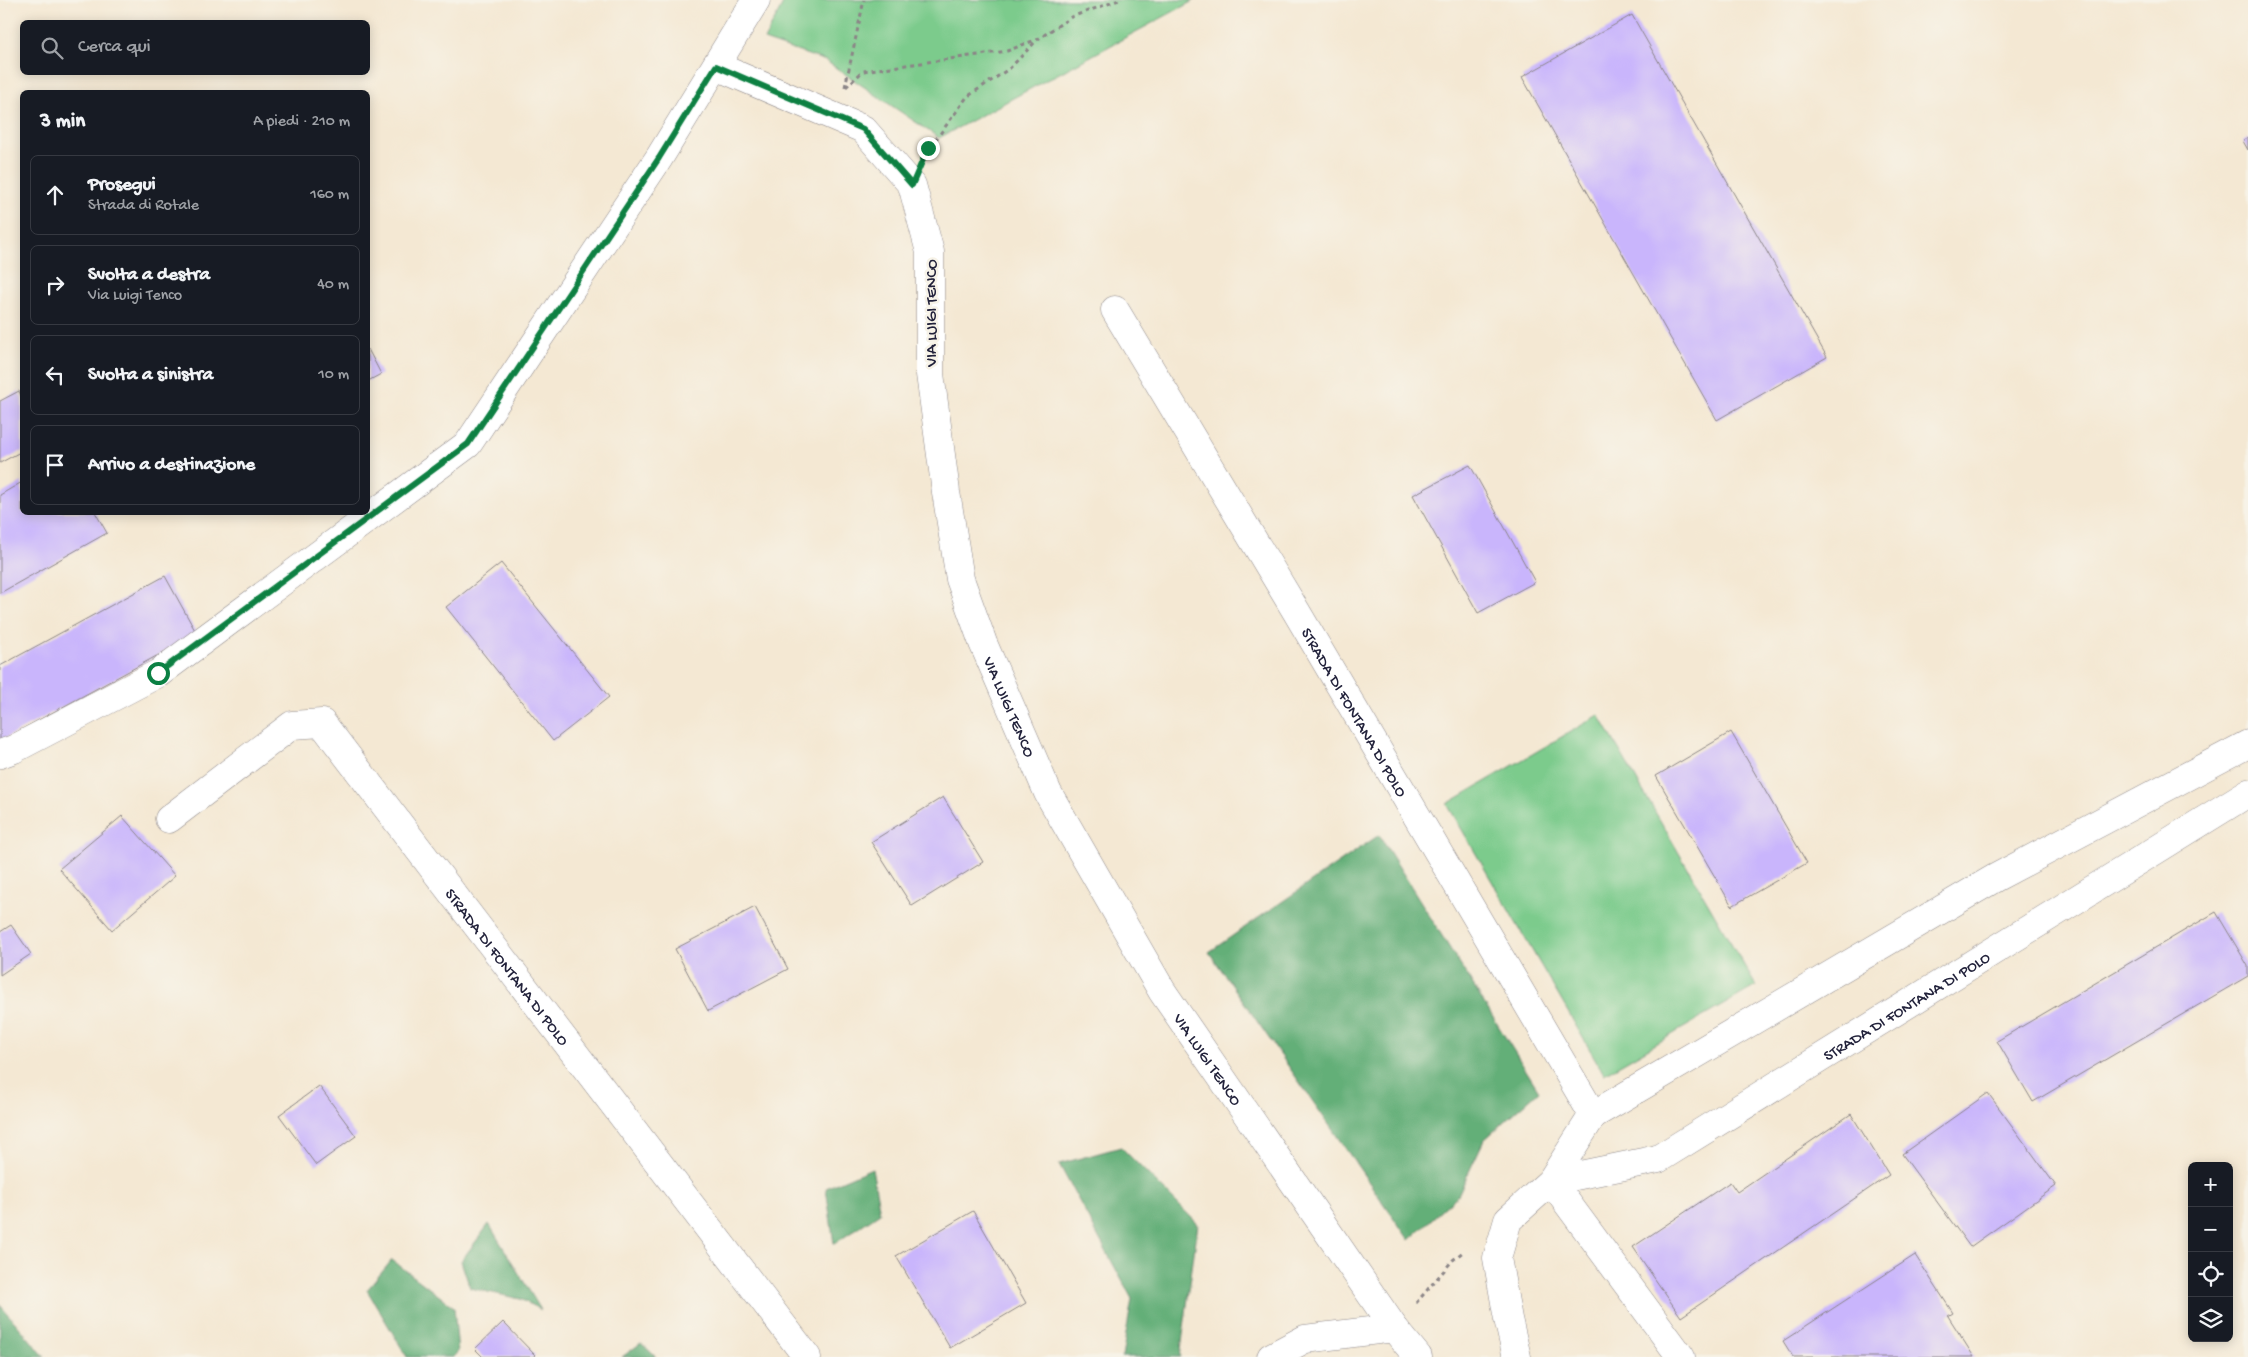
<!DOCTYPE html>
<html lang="it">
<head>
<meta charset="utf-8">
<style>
	:root { --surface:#171b24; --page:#242831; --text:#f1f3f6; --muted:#9ea1a6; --line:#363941 }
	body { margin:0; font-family:"Gochi Hand",sans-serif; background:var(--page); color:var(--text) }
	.controls { position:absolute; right:15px; bottom:15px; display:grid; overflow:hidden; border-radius:8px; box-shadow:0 2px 12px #0003 }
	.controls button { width:45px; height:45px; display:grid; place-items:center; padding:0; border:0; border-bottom:1px solid var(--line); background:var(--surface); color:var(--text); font:25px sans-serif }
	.stop { position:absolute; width:15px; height:15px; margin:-11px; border:4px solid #0b8043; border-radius:50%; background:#fff }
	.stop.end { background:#0b8043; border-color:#fff; box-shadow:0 1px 5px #0008 }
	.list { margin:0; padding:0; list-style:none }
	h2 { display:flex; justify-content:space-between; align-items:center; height:65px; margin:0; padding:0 20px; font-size:21px }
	h2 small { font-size:16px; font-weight:400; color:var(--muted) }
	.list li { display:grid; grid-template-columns:32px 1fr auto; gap:15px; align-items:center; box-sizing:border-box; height:80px; margin:0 10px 10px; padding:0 10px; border:1px solid var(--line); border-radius:8px }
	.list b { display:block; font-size:19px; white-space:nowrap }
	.list p { margin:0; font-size:16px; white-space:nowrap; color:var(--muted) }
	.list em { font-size:16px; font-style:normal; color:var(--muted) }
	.icon { flex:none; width:28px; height:28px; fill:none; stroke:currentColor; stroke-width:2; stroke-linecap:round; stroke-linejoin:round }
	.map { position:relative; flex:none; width:2248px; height:1357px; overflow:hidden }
	.search { position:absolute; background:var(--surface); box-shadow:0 2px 12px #0003; left:20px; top:20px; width:350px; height:55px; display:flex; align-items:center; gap:12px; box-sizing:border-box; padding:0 18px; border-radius:8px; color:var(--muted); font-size:19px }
	.panel { position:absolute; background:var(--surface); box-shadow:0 2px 12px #0003; left:20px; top:90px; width:350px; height:425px; border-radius:8px }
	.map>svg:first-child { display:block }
	.green { fill:#7bcb8c; stroke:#4e7664 }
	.forest { fill:#64af78; stroke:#43685a }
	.building { fill:#c9b5fc }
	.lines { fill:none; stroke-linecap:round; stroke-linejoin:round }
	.street-casing { stroke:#8b8587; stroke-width:29 }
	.path { stroke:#8b8587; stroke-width:3; stroke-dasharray:4 4; stroke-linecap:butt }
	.street { stroke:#fff; stroke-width:28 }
	.route { stroke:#0b8043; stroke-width:6 }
	.labels { text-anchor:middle; stroke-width:5; stroke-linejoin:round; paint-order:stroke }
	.street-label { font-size:16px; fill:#22223b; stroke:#f7f3e8 }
</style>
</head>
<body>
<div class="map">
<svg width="2248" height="1357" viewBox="0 0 2248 1357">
	<rect width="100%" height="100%" fill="#f7f3e8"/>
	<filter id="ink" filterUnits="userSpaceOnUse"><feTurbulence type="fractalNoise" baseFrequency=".02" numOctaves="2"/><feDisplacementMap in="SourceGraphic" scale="10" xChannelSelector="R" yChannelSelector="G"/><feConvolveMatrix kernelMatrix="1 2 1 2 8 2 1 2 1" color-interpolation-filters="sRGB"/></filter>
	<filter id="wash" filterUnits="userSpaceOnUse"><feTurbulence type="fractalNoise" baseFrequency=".0096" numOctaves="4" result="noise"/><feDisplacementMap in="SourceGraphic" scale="20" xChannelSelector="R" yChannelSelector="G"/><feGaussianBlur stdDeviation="1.12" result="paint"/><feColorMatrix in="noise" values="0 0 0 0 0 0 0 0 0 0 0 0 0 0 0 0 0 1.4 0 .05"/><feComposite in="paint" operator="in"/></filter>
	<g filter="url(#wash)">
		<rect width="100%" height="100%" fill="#f4e8d3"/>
		<!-- green -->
		<path class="green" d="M 785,0 L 1195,0 L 939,138 L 826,61 L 764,40 Z
			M 1599,715 L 1756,986 L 1604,1074 L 1447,804 Z"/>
		<!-- forest -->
		<path class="forest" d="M 1379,835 L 1539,1091 L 1484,1140 L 1458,1195 L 1409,1240 L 1209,952 Z
			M 1121,1147 L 1198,1224 L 1180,1357 L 1122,1357 L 1132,1299 L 1059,1164 Z
			M 872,1168 L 880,1213 L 834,1244 L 826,1188 Z
			M 489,1224 L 541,1310 L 520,1299 L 470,1288 L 461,1261 Z
			M 392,1260 L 454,1307 L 458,1352 L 453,1357 L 407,1357 L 367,1290 Z
			M 0,1305 L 45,1357 L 0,1357 Z
			M 641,1343 L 656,1357 L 622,1357 Z"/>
		<g id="blocks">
			<!-- building -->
			<path class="building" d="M 1632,15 L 1827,357 L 1717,420 L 1522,77 Z
				M 2248,138 L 2248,150 L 2243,141 Z
				M 368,349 L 381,374 L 368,381 Z
				M 19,391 L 22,399 L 22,451 L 0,463 L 0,401 Z
				M 1470,465 L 1535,582 L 1478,613 L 1413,495 Z
				M 22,482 L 22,512 L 95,512 L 107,533 L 0,593 L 0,495 Z
				M 501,563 L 609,697 L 553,741 L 446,607 Z
				M 165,576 L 197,634 L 0,741 L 0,666 Z
				M 1731,732 L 1807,863 L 1732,906 L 1656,776 Z
				M 943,797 L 983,862 L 912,906 L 871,842 Z
				M 122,816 L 175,876 L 112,930 L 59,869 Z
				M 755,907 L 788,969 L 708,1011 L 675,949 Z
				M 2216,912 L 2248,966 L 2248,976 L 2033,1102 L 1997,1041 Z
				M 11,925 L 31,954 L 0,975 L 0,932 Z
				M 319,1086 L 356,1136 L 316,1165 L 279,1115 Z
				M 1988,1093 L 2056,1186 L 1970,1247 L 1902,1154 Z
				M 1851,1114 L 1889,1175 L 1681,1317 L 1633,1247 L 1730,1182 L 1737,1192 Z
				M 973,1211 L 1026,1303 L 950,1348 L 896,1256 Z
				M 1915,1255 L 1953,1313 L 1948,1316 L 1974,1357 L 1793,1357 L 1783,1341 Z
				M 503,1322 L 535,1355 L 533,1357 L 483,1357 L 475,1349 Z"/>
		</g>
	</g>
	<g filter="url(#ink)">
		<use href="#blocks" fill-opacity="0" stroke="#8b8587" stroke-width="1"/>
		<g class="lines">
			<!-- street casing -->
			<g class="street-casing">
				<g id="street">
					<path id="s1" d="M 716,66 L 863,129 L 912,185 L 930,252 L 930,374 L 946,492 L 960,579 L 983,643 L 1048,793 L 1162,991 L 1394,1328 L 1418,1357"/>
					<path id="s2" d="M 1115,310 L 1296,611 L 1593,1115"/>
					<path d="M 0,754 L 14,749 L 159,673 L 468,444 L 659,158 L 756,0"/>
					<path id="s3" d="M 169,819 L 292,725 L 322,723 L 807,1357"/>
					<path id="s4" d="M 1551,1181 L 1658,1159 L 2248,793"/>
					<path d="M 1551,1181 L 1681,1357"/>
					<path d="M 1271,1357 L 1305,1339 L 1394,1328"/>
					<path d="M 1517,1357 L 1508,1319 L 1497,1258 L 1508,1220 L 1551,1181 L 1593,1115 L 1995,878 L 2248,744"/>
				</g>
			</g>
			<!-- path -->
			<path class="path" d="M 845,87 L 864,0
				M 846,87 L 863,71 L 1007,51 L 1035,40
				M 926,153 L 967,97 L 1010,68 L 1038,39 L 1071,17 L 1119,0
				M 1416,1303 L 1453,1260 L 1464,1251"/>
			<!-- street -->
			<use href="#street" class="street"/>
		</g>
	</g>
	<g class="lines" filter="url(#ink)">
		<!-- route -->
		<path class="route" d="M 158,673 L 468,444 L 659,158 L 716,66 L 863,129 L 912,185 L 928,148"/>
	</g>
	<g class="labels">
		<!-- street labels -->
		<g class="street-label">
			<text transform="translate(930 313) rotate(-90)" y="6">VIA LUIGI TENCO</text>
			<text dy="6" stroke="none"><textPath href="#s1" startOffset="770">VIA LUIGI TENCO</textPath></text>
			<text dy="6" stroke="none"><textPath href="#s2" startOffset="468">STRADA DI FONTANA DI POLO</textPath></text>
			<text dy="6" stroke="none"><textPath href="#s3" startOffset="491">STRADA DI FONTANA DI POLO</textPath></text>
			<text dy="6" stroke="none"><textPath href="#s4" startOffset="401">STRADA DI FONTANA DI POLO</textPath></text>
			<text dy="6" stroke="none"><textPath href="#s1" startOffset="1175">VIA LUIGI TENCO</textPath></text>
		</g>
	</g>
</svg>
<div class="controls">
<button>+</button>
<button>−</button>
<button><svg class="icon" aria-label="locate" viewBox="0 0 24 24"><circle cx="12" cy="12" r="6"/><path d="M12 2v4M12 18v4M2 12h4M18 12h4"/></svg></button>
<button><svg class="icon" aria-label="layers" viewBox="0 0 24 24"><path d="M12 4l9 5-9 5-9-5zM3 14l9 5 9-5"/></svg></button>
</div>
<div class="stop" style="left:158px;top:673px"></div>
<div class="stop end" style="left:928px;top:148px"></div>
<div class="search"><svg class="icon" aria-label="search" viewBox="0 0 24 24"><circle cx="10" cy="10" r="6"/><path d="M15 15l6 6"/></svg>Cerca qui</div>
<section class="panel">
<h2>3 min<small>A piedi · 210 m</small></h2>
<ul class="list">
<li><svg class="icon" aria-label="ahead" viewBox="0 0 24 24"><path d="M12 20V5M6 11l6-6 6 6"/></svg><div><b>Prosegui</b><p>Strada di Rotale</p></div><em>160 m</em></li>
<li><svg class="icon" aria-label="right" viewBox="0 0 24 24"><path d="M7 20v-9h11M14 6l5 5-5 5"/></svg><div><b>Svolta a destra</b><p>Via Luigi Tenco</p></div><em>40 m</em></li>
<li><svg class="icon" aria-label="left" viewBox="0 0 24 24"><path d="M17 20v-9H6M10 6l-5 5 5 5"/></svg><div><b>Svolta a sinistra</b></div><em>10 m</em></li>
<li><svg class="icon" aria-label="arrive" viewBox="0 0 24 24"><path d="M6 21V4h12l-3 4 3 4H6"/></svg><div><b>Arrivo a destinazione</b></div></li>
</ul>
</section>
</div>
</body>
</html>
